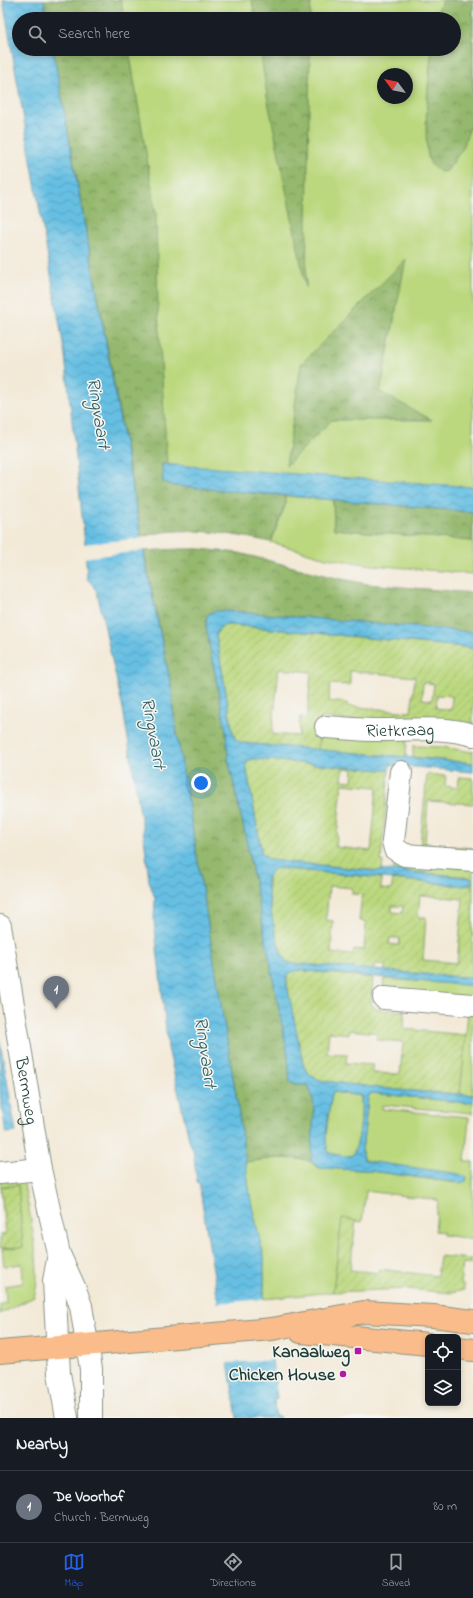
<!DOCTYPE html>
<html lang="en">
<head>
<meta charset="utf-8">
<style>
	:root { --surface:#171b24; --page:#20242c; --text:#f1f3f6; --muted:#9ea1a6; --line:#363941; --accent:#2563eb }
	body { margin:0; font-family:"Indie Flower",sans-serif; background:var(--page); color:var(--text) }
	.controls { position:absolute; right:12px; bottom:12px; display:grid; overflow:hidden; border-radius:6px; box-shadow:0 2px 6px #0003 }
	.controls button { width:36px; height:36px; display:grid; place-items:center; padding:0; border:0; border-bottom:1px solid var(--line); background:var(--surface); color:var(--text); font:20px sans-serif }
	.compass { position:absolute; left:377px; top:68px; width:36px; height:36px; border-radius:50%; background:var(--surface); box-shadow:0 2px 6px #0003; rotate:302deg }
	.you { position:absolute; left:201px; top:783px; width:14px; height:14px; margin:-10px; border:3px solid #fff; border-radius:50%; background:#1a73e8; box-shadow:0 0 0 6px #1a73e833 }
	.badge { display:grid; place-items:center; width:26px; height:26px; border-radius:50%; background:var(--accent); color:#fff; font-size:13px; font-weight:700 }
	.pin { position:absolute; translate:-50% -33px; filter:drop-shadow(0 1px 2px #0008) }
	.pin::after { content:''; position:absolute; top:21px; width:14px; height:12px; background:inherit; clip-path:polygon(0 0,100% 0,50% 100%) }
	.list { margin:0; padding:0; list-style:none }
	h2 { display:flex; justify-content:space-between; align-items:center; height:52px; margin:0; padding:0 16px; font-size:17px }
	h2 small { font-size:13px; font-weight:400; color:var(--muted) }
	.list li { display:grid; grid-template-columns:26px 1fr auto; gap:12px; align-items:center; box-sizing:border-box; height:72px; padding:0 16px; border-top:1px solid var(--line) }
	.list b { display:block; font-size:15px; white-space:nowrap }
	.list p { margin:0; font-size:13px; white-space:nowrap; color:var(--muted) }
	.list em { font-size:13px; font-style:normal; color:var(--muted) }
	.icon { flex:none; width:22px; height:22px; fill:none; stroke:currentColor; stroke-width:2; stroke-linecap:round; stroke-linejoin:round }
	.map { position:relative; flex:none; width:473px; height:1418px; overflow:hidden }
	.search { position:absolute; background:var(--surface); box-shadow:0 2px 6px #0003; left:12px; right:12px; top:12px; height:44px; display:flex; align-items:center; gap:10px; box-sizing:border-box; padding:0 14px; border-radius:22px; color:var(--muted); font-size:15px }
	.sheet { height:124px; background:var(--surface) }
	nav { display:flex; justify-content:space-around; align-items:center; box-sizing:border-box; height:56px; border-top:1px solid var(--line); background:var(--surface); font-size:11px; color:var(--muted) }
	nav a { display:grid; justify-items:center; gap:2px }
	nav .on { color:var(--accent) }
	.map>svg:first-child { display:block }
	.green { fill:#bbd87e; stroke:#6d8a59; fill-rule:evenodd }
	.forest { fill:url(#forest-crowns); stroke:#5a7a50 }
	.garden { fill:url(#garden-furrows); stroke:#6d8a59; fill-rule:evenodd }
	.water { fill:url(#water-waves); stroke:#427e8c; fill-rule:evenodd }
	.pier { fill:#f3e9d7 }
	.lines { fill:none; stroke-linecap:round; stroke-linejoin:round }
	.minor-casing { stroke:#899386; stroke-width:24 }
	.major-casing { stroke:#899386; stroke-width:24 }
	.minor { stroke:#fff; stroke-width:22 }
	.major { stroke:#f9bc8a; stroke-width:22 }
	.poi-dot { fill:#b5179e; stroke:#f6f6f2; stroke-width:1.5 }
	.labels { text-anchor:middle; stroke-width:3; stroke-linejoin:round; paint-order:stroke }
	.street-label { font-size:18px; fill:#1f3d34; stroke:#f6f6f2 }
	.poi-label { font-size:18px; font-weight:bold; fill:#1f3d34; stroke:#f6f6f2; text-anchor:end }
	.water-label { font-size:19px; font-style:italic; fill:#315e60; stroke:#f6f6f2 }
</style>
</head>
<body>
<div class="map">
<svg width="473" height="1418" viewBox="0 0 473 1418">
	<defs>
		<pattern id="forest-crowns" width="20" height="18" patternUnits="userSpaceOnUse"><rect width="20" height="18" fill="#94b86d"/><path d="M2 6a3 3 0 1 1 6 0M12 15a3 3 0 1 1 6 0" fill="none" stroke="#78975a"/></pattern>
		<pattern id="garden-furrows" width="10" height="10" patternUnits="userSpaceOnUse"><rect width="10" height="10" fill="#bbd87e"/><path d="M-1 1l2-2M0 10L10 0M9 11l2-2" fill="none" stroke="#a0ba6e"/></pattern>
		<pattern id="water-waves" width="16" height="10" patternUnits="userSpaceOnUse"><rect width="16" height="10" fill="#66bfe3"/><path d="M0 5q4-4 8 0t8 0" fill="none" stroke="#539cb9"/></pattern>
	</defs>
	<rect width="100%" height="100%" fill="#f6f6f2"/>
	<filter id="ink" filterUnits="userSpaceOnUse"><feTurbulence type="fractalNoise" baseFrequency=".025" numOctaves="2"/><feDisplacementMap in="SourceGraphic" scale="8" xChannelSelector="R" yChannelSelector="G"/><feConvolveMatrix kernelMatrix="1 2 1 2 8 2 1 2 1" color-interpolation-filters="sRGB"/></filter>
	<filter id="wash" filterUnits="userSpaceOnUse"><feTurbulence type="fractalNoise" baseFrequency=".012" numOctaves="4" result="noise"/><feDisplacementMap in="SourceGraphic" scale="16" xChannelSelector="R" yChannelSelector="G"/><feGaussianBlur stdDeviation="0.9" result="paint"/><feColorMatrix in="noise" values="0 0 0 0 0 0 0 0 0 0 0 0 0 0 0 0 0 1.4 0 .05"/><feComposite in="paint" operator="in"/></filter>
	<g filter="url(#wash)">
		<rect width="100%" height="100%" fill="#f3e9d7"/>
		<!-- green -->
		<path class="green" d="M 56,0 L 473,0 L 473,496 L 173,472 L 117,361 L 64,49 L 454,49 L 454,19 L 59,19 ZM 383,74 L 407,74 L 407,98 L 383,98 Z
			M 285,496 L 333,500 L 334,529 L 473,541 L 473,574 L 372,565 L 326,558 L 271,542 L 286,503 Z
			M 320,734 L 407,738 L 406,757 L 318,750 Z
			M 413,746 L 443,747 L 472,752 L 473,750 L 473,763 L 413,757 Z
			M 398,862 L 473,868 L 473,888 L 470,885 L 472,883 L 470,877 L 394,870 L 394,866 Z
			M 384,979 L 471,985 L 473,986 L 473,998 L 392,991 L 383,986 Z
			M 468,1012 L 473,1013 L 473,1095 L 460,1094 Z
			M 333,1092 L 361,1096 C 362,1110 361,1146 351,1156 L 343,1156 L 329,1153 C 322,1143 330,1107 332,1094 Z
			M 371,1093 L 468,1103 L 473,1101 L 473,1113 L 382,1105 L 382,1109 L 469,1117 L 465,1161 L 473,1162 L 473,1239 L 443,1235 L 443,1232 L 435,1231 L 438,1200 L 366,1191 L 362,1222 L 342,1219 L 333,1292 L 264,1299 L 264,1257 L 251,1202 L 245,1162 L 278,1158 L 307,1160 L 319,1168 L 363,1170 L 456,1183 L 459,1174 L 371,1162 L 363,1159 L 362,1151 L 368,1098 Z
			M 0,1181 L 19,1181 L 24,1184 C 29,1211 43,1273 34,1297 L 0,1314 L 0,1304 L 6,1303 L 5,1286 L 23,1283 L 22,1264 L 4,1266 L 2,1249 L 22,1247 L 18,1186 L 1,1187 Z"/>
		<!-- forest -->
		<path class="forest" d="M 44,0 L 121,0 L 124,19 L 47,19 Z
			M 252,0 L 311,0 L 310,19 L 255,19 Z
			M 443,0 L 473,0 L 473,118 L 463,148 L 447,171 L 441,172 C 438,170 433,167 431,164 C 421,151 429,68 432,49 L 454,49 L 454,19 L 437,19 L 438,10 Z
			M 53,49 L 129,49 L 156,214 L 158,310 L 167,464 L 162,464 L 163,482 L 175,486 L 285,496 L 286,503 L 271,542 C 233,534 179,524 142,537 Z
			M 260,49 L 310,49 L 306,288 L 267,96 Z
			M 406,259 L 380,392 L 432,420 L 332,420 L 286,466 L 301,364 Z
			M 333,500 L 473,512 L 473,541 L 334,529 Z
			M 179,549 L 200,549 L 239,553 L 332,577 L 367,584 L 473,593 L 473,632 L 230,611 L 206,618 L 206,627 L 226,731 L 228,758 L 244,829 L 267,946 L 288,1056 L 290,1082 L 296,1085 L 308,1085 L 313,1099 L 314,1110 L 311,1161 C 291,1154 266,1159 245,1162 L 238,1108 L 173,710 L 172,690 L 144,551 Z"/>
		<!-- garden -->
		<path class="garden" d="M 230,625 L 473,648 L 473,727 L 321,718 L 318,750 L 242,743 L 236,740 L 233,733 L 216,635 C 218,627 223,625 230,625 ZM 279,669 L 311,672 L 307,718 L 300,717 L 299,736 L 272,734 ZM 350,671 L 415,677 L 411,712 L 347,706 L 347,703 L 329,701 L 330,684 L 350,685 ZM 423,682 L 434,684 L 432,700 L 422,699 ZM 437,695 L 452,696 L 451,710 L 436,708 Z
			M 256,759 L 389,770 L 381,861 L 383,861 L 382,871 L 275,861 L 270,860 L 262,854 L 246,765 L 248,760 ZM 343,768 L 353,769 L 352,781 L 342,780 ZM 342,784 L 377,787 L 371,851 L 336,847 Z
			M 427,774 L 446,776 L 445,786 L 458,788 L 459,777 L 473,778 L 473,804 L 428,801 L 425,844 L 473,848 L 473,850 L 420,846 Z
			M 275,868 L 381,878 L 381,889 L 391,890 L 393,879 L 453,885 L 470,885 L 473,888 L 472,978 L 385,971 L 385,965 L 374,964 L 374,970 L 288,963 C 277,956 264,885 269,873 ZM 329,886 L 352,888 L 352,894 L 362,895 L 359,921 L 366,922 L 364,950 L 354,949 L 353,955 L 331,953 L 333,921 L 326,920 ZM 420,895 L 463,899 L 457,963 L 423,960 L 426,917 L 418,917 ZM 392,906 L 403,906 L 402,913 L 392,912 ZM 390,938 L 400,938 L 399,945 L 389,944 Z
			M 298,970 L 373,978 L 371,1003 L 376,1009 L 405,1011 L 404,1029 L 466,1035 L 460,1094 L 397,1090 L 324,1081 C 313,1079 307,1073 303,1064 L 288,991 C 287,984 286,979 289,973 ZM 349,1030 L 377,1033 L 377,1040 L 403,1042 L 400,1074 L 372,1073 L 373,1065 L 346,1063 L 347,1054 L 327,1053 L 329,1032 L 349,1034 Z
			M 18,1185 L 23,1247 L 0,1248 L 0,1234 L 5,1234 L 1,1187 Z
			M 342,1218 L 356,1221 L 350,1270 L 379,1273 L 379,1269 L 437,1276 L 440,1256 L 471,1259 L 470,1264 L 463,1263 L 460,1284 L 464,1285 L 464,1290 L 451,1293 L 406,1289 L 333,1292 Z"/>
		<!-- water -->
		<path class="water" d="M 3,0 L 44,0 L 47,19 L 19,19 L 19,49 L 53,49 L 147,570 L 172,690 L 173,710 L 238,1108 L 251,1202 L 264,1257 L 264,1299 L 277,1398 L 274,1399 L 275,1416 L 279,1416 L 280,1418 L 237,1418 L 199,1183 L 197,1182 L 193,1149 L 190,1143 L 168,1048 L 154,920 L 155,898 L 149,881 L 144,836 L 123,709 L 97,592 L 92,584 L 87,579 L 85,544 L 65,355 Z
			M 162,464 L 473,487 L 473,512 L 175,486 L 163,482 Z
			M 214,611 L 230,611 L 473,632 L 473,648 L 230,625 C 223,625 218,627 216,635 L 233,733 L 236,740 L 242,743 L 473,763 L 473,772 L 390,765 L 389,770 L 381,770 L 256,759 L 248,760 L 246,765 L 262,854 L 270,860 L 376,871 L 395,870 L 471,878 L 472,883 L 466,886 L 278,868 C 271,869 268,875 267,881 C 268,896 277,956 288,963 L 473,978 L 473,986 L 298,970 L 289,973 L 286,979 L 303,1064 C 307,1073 313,1079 324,1081 L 397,1090 L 473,1095 L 473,1101 L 468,1103 L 371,1093 L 368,1098 L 362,1151 L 363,1159 L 367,1161 L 459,1174 L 467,1177 L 466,1181 L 461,1183 L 363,1170 L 319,1168 L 311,1161 L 314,1110 L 313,1099 L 308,1085 L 296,1085 L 290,1082 L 288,1056 L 267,946 L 244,829 L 228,758 L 226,731 L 206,627 L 207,615 ZM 333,1092 L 361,1096 C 362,1110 361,1146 351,1156 L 343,1156 L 329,1153 C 322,1143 330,1107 332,1094 Z
			M 0,1041 L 16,1132 L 6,1133 L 0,1095 Z"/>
		<!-- pier -->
		<path class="pier" d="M 144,538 L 146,550 L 84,558 L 83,544 Z
			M 266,1299 L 274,1360 L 227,1363 L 217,1303 Z"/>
	</g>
	<g filter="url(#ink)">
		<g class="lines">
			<!-- minor casing -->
			<g class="minor-casing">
				<g id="minor">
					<path id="s1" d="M 326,727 C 343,728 361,730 378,730 C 412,731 439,725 473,735"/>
					<path d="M 401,772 L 393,841 L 395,849 L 405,855 L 473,860"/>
					<path id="s2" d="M 0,926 L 40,1169 L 59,1254 L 75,1289 L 81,1306 L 91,1369 L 91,1418"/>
					<path d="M 384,998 L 473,1005"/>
					<path d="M 0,1173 L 40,1169"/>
					<path d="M 59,1254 L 54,1281 L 59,1373 L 67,1418"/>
				</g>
			</g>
			<!-- major casing -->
			<g class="major-casing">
				<path id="major" d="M 301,1332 L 428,1344
					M 458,1348 L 473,1350
					M 0,1352 L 272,1329 L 364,1312 L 433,1316 L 473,1321"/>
			</g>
			<!-- minor -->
			<use href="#minor" class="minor"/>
			<!-- major -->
			<use href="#major" class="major"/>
		</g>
	</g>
	<!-- markers -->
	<g class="poi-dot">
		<rect x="354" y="1347" width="8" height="8" rx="2"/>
		<circle cx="343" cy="1374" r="4"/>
	</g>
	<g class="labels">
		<!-- street labels -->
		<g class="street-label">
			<text dy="6" stroke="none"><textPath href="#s1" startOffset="74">Rietkraag</textPath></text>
			<text dy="6" stroke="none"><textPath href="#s2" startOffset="167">Bermweg</textPath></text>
		</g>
		<!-- poi labels -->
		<g class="poi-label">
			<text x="350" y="1357">Kanaalweg</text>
			<text x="335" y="1380">Chicken House</text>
		</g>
		<!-- water labels -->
		<g class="water-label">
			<text transform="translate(100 413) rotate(81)" y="7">Ringvaart</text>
			<text transform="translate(155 733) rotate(80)" y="7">Ringvaart</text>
			<text transform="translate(207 1052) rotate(82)" y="7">Ringvaart</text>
		</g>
	</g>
</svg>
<div class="controls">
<button><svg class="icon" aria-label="locate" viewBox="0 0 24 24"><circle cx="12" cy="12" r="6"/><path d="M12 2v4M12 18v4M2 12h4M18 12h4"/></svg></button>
<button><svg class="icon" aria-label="layers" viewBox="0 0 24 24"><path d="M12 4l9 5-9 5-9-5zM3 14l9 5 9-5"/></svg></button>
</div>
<svg class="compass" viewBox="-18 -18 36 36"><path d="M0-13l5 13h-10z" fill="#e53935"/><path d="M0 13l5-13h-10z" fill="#9ea1a6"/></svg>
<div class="you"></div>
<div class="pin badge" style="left:56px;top:1009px;background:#6b7280">1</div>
<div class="search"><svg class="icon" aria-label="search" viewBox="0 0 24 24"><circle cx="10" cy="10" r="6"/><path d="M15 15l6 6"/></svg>Search here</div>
</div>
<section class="sheet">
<h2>Nearby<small></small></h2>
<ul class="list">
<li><span class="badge" style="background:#6b7280">1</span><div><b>De Voorhof</b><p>Church · Bermweg</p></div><em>80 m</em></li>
</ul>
</section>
<nav>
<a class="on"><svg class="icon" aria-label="map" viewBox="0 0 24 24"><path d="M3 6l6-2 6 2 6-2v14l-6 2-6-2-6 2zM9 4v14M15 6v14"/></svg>Map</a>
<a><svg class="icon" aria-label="directions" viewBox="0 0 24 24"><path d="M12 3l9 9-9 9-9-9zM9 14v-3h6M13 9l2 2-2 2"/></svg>Directions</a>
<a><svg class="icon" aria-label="saved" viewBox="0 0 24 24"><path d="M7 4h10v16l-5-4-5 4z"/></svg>Saved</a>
</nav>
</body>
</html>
